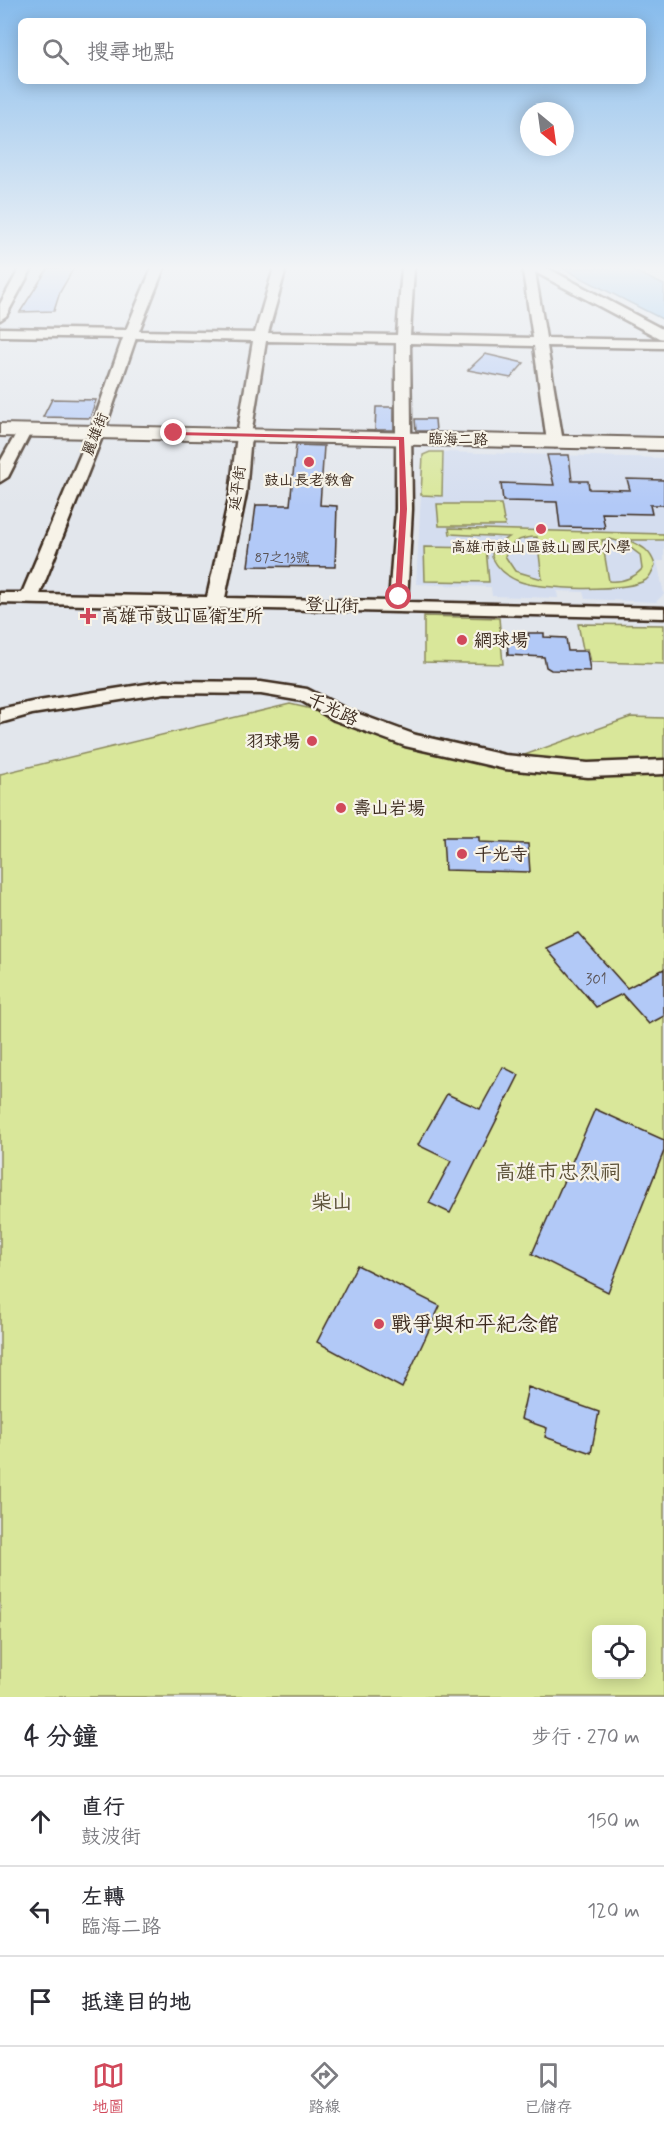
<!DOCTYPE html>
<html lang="zh-TW">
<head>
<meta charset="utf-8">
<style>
	:root { --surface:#fff; --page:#f7f7f7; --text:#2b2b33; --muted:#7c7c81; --line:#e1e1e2; --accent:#d1495b }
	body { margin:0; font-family:Mynerve,"LXGW WenKai TC",sans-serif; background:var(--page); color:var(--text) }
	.controls { position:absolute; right:18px; bottom:18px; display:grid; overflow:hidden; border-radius:9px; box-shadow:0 3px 15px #0003 }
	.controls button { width:54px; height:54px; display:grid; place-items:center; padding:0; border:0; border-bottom:2px solid var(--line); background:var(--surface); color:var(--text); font:30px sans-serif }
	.compass { position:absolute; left:520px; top:102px; width:54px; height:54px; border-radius:50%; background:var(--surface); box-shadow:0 3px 15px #0003; rotate:151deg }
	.stop { position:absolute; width:18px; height:18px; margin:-14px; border:4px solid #d1495b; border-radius:50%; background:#fff }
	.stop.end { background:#d1495b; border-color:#fff; box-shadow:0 2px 6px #0008 }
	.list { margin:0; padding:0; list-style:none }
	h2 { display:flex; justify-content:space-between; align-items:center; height:78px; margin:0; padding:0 24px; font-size:26px }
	h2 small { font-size:20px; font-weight:400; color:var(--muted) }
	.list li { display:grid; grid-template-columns:39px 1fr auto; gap:18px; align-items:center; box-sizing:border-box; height:90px; padding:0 24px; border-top:2px solid var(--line) }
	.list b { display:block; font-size:22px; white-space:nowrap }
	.list p { margin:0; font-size:20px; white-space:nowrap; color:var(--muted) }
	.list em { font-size:20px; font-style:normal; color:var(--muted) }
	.icon { flex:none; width:33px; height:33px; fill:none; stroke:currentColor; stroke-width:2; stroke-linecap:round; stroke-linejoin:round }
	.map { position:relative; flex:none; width:664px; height:1697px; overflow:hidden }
	.search { position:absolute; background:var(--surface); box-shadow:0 3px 15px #0003; left:18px; right:18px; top:18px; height:66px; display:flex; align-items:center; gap:15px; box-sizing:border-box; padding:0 21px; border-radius:9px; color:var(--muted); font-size:22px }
	.sheet { height:348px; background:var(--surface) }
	nav { display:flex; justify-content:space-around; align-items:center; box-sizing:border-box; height:84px; border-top:2px solid var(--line); background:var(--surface); font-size:16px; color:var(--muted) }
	nav a { display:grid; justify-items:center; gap:3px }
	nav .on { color:var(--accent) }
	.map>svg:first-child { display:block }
	.built { fill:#d4ddef }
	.green { fill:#d9e79a; stroke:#8a885c; stroke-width:1.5; fill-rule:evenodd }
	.water { fill:#94c6f1; stroke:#70889d; stroke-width:1.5 }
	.building { fill:#b2c9f7; stroke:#3b2a1e; stroke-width:1.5 }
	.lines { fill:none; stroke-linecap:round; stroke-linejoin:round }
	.street-casing { stroke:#3b2a1e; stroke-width:5 }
	.secondary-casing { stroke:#3b2a1e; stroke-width:4 }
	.street { fill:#f7f3e8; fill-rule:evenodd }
	.secondary { fill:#f7f3e8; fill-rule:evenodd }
	.route { fill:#d1495b }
	.poi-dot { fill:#d1495b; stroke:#f7f3e8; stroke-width:2 }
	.labels { text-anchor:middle; stroke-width:4.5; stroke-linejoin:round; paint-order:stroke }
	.far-number-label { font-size:14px; fill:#595254 }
	.far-street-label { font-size:15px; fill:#3b2a1e; stroke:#f7f3e8 }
	.far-poi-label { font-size:15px; fill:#3b2a1e; stroke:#f7f3e8 }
	.number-label { font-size:15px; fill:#595254 }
	.street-label { font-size:18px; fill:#3b2a1e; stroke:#f7f3e8 }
	.poi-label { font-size:18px; fill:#3b2a1e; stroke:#f7f3e8; text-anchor:start }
	.near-park-label { font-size:21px; fill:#5b5037; stroke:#f7f3e8 }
	.near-poi-label { font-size:21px; fill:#3b2a1e; stroke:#f7f3e8; text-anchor:start }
</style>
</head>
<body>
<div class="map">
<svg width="664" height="1697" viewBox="0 0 664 1697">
	<rect width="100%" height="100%" fill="#e2e6ec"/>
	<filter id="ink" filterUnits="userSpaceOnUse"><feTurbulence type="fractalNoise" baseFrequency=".0167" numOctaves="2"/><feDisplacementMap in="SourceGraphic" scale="12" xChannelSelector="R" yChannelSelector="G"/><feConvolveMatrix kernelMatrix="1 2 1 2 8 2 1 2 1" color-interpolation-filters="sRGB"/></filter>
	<g filter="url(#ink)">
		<!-- built -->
		<path class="built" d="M 443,452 L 664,458 L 664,561 L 657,561 L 664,594 L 656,602 L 585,599 L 583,592 L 557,591 L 558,598 L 492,596 L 491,587 L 416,584 L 421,495 L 442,496 Z"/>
		<!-- green -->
		<path class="green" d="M 430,452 L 443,452 L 442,496 L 421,495 L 423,455 Z
			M 437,504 L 501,504 L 505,526 L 439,526 Z
			M 449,528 L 664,534 L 664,540 L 628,540 C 641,546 650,549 655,565 C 653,570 651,576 646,580 C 626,592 540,590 518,581 C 506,576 498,569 492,557 C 492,544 499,543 509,537 L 450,534 ZM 537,537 L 542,579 L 515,571 L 505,556 C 509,542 522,537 537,537 ZM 610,539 L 624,543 L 640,555 L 642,569 C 633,579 622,582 609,581 L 602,540 Z
			M 424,547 L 486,548 L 489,582 L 425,581 Z
			M 424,616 L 499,618 L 503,664 L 424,662 Z
			M 578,624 L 664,625 L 664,664 L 591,662 L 588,649 L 583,649 Z
			M 290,704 L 519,757 L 631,717 L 664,718 L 664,1697 L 0,1697 L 0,774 ZM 596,1630 L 642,1630 L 642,1674 L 596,1674 Z"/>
		<!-- water -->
		<path class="water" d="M 562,268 L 628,268 L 664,285 L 664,320 Z"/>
		<!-- building -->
		<path class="building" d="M 48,268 L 74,268 L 60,292 L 54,311 L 20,312 Z
			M 485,354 L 524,363 L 511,378 L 468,370 Z
			M 52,399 L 96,400 L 90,418 L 43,417 Z
			M 376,407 L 394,407 L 394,430 L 375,430 Z
			M 415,419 L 435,419 L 436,431 L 416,431 Z
			M 296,445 L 324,446 L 320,505 L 337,506 L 335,567 L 248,566 L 256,505 L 290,505 Z
			M 547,455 L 569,455 L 572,481 L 588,481 L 589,489 L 630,490 L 627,479 L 664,480 L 664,505 L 650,505 L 652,514 L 602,513 L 605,528 L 560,527 L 557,502 L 503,501 L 501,483 L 554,485 Z
			M 528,633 L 544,633 L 544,637 L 566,638 L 568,651 L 587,651 L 590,671 L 551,670 L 546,667 L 544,657 L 508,655 L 507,636 L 529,637 Z
			M 443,837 L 479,837 L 479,842 L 528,844 L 530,872 L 445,870 Z
			M 578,933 L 627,988 L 664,969 L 664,1016 L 649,1024 L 622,994 L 596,1007 L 546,948 Z
			M 503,1067 L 519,1075 L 450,1213 L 429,1203 L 451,1161 L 418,1145 L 447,1094 L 480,1109 Z
			M 595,1109 L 664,1140 L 664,1151 L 608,1292 L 532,1254 Z
			M 357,1265 L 440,1306 L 402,1388 L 317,1342 Z
			M 528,1387 L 599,1412 L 591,1453 L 545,1437 L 547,1428 L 521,1419 Z"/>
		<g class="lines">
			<!-- street casing -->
			<g class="street-casing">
				<path id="street" d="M 20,268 L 32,268 L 6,316 L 0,320 L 0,304 Z
					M 152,268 L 164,268 L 139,331 L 255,333 L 274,268 L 286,268 L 268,333 L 397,335 L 402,268 L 414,268 L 410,335 L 533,338 L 523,271 L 525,268 L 547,268 L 664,330 L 664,339 L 659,338 L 535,272 L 546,338 L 664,340 L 664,348 L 547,346 L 563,442 L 555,447 L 547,442 L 534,346 L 410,343 L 412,509 L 407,602 L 664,608 L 664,618 L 0,603 L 0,593 L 22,593 L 90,432 L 123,338 L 0,336 L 0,328 L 126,330 ZM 136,338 L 253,341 L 237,435 L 230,494 L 207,597 L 40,594 L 104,432 ZM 266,341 L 396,343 L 396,509 L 389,601 L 225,598 L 246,494 L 251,435 Z
					M 25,426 L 32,430 L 8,477 L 0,482 L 0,462 L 18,430 Z
					M 165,681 L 261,682 L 307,689 L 348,710 L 416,735 L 505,755 L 588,763 L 664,760 L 664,774 L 588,777 L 505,769 L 405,746 L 334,720 L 302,701 L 261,694 L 165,693 L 32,714 L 0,723 L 0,709 L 32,702 Z"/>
			</g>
			<!-- secondary casing -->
			<g class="secondary-casing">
				<path id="secondary" d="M 0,424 L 664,438 L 664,450 L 0,436 Z"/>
			</g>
			<!-- street -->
			<use href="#street" class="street"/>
			<!-- secondary -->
			<use href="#secondary" class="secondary"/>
		</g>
	</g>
	<!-- sky -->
	<linearGradient id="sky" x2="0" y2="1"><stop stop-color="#86bbec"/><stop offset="0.53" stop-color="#f2f4f6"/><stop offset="1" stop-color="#f2f4f6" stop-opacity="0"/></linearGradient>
	<rect width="664" height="506" fill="url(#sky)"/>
	<!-- route -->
	<path class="route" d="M 172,432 L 404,437 L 407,509 L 401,598 L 395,597 L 400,509 L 399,440 L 174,435 Z"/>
	<!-- markers -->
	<g class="poi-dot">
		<circle cx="309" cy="462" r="6"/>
		<circle cx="541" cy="529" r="6"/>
		<path d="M85 607h6v6h6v6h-6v6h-6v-6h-6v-6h6z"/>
		<circle cx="462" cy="640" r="6"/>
		<circle cx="312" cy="741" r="6"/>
		<circle cx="341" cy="808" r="6"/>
		<circle cx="462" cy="854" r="6"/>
		<circle cx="379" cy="1324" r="6"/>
	</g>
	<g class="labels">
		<!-- far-number labels -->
		<g class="far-number-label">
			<text x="282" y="562">87之13號</text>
		</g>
		<!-- far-street labels -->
		<g class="far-street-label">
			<text transform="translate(95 434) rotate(-68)" y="5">麗雄街</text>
			<text transform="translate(458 439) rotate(1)" y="5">臨海二路</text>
			<text transform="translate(237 488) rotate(-82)" y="5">延平街</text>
		</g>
		<!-- far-poi labels -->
		<g class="far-poi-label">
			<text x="309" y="485">鼓山長老教會</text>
			<text x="541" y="552">高雄市鼓山區鼓山國民小學</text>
		</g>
		<!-- number labels -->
		<g class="number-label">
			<text x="596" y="984">301</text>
		</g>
		<!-- street labels -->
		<g class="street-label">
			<text transform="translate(332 605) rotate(2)" y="6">登山街</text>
			<text transform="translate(333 709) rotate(25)" y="6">千光路</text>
		</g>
		<!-- poi labels -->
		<g class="poi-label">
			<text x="101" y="622">高雄市鼓山區衛生所</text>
			<text x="474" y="646">網球場</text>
			<text x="300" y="747" text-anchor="end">羽球場</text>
			<text x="353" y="814">壽山岩場</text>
			<text x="474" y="860">千光寺</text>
		</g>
		<!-- near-park labels -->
		<g class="near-park-label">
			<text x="558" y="1179">高雄市忠烈祠</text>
			<text x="332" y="1209">柴山</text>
		</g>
		<!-- near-poi labels -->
		<g class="near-poi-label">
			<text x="391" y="1331">戰爭與和平紀念館</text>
		</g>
	</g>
</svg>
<div class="controls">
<button><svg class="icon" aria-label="locate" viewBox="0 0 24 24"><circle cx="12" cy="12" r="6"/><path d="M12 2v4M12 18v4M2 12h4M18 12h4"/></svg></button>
</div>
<svg class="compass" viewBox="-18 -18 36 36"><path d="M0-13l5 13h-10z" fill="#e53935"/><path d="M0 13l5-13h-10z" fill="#7c7c81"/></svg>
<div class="stop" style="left:399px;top:597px"></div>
<div class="stop end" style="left:174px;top:433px"></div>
<div class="search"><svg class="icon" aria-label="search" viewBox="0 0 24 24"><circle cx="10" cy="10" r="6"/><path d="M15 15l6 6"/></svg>搜尋地點</div>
</div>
<section class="sheet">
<h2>4 分鐘<small>步行 · 270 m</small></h2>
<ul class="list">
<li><svg class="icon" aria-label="ahead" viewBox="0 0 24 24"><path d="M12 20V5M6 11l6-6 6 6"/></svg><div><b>直行</b><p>鼓波街</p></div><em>150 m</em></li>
<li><svg class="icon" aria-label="left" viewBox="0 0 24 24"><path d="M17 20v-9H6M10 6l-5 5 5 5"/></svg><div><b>左轉</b><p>臨海二路</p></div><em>120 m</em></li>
<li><svg class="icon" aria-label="arrive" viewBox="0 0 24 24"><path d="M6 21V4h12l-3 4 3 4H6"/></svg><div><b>抵達目的地</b></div></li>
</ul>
</section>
<nav>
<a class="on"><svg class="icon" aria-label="map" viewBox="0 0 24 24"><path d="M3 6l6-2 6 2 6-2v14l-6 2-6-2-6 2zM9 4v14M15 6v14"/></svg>地圖</a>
<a><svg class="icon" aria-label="directions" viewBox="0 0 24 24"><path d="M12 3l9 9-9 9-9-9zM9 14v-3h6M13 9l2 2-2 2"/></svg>路線</a>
<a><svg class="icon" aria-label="saved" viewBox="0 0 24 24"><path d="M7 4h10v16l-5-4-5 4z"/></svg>已儲存</a>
</nav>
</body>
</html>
